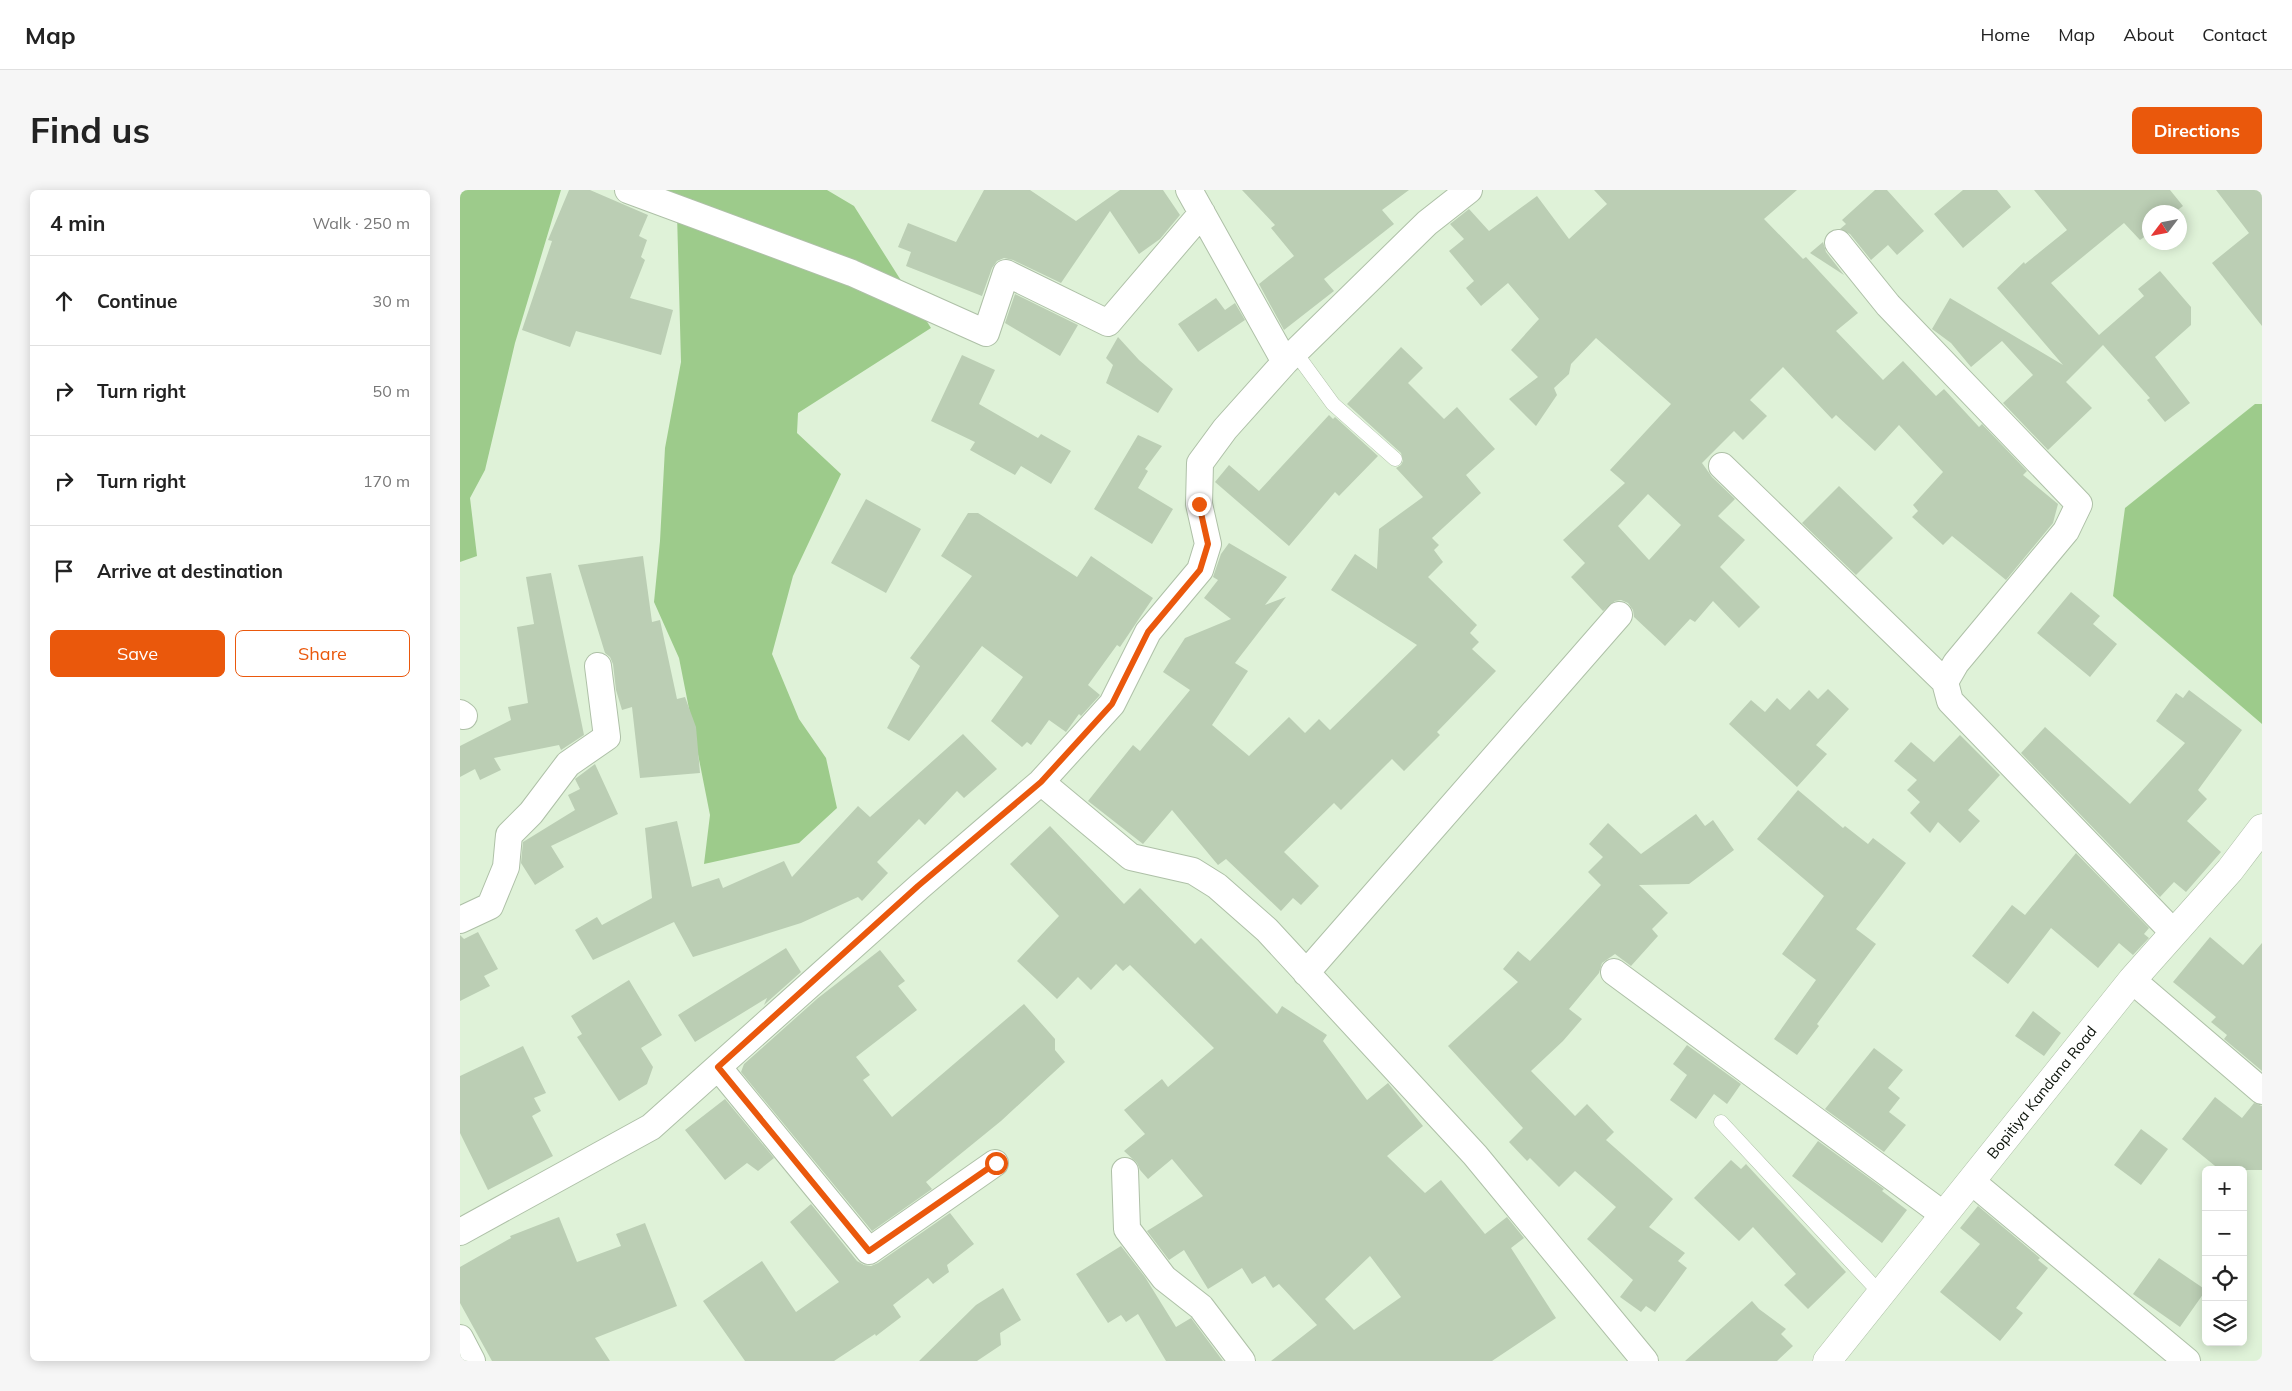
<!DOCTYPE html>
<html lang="en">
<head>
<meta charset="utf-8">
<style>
	:root { --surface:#fff; --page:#f6f6f6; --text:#222; --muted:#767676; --line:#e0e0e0; --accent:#ea580c }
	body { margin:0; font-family:Mulish,sans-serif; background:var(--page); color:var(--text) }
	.controls { position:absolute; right:15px; bottom:15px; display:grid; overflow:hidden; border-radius:8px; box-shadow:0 2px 12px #0003 }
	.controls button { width:45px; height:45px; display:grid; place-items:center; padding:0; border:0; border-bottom:1px solid var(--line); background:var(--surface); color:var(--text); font:25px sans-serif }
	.compass { position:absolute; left:1682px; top:15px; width:45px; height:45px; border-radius:50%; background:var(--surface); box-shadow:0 2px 12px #0003; rotate:238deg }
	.stop { position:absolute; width:15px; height:15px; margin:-11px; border:4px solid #ea580c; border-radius:50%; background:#fff }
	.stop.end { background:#ea580c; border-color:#fff; box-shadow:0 1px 5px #0008 }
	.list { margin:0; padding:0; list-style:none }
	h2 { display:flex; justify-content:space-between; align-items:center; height:65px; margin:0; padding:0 20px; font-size:21px }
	h2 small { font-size:16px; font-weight:400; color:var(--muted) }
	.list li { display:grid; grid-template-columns:32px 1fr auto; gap:15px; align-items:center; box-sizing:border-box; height:90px; padding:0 20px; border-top:1px solid var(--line) }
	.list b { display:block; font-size:19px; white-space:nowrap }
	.list em { font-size:16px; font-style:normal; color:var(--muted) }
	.actions { display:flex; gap:10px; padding:15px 20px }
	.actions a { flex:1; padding:11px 0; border:1px solid var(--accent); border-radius:8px; text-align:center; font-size:18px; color:var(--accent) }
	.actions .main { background:var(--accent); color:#fff }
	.icon { flex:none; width:28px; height:28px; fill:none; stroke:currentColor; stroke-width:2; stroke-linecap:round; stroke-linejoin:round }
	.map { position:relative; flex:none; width:1802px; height:1171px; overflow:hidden; border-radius:8px }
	header { display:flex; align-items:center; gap:30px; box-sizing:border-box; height:70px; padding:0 25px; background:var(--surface); border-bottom:1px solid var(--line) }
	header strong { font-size:24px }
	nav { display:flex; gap:28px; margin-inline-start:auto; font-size:18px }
	.intro { display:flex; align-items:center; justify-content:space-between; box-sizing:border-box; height:120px; padding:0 30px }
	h1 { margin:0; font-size:35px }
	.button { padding:12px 22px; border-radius:8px; background:var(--accent); color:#fff; font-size:18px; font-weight:700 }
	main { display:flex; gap:30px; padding:0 30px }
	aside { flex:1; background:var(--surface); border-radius:8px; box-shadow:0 2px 12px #0003 }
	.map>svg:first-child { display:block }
	.green { fill:#9dcb8b }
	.building { fill:#bbceb4; fill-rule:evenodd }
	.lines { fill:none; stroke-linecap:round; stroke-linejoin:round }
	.lane-casing { stroke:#aec0a7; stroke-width:15 }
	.street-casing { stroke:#aec0a7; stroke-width:28 }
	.secondary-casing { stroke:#aec0a7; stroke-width:29 }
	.lane { stroke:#fff; stroke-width:14 }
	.street { stroke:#fff; stroke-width:26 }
	.secondary { stroke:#fff; stroke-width:28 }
	.route { stroke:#ea580c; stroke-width:6 }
	.labels { text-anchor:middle; stroke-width:4; stroke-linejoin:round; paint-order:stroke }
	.street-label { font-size:15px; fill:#0b1209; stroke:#fff }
</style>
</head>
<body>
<header>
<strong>Map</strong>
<nav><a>Home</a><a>Map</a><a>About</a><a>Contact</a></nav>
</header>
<div class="intro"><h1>Find us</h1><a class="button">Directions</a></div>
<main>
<aside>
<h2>4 min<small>Walk · 250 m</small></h2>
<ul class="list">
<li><svg class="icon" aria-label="ahead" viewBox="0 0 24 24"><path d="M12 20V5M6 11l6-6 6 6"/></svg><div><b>Continue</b></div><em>30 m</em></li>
<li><svg class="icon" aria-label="right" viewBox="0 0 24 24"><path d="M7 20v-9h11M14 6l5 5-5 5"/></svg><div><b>Turn right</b></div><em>50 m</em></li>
<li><svg class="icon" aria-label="right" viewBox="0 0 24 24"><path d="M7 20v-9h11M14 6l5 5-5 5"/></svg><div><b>Turn right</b></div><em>170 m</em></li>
<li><svg class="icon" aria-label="arrive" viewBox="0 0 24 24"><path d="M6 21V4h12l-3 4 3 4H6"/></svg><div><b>Arrive at destination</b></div></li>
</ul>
<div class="actions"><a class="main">Save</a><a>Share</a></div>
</aside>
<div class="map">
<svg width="1802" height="1171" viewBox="0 0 1802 1171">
	<rect width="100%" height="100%" fill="#dff2d8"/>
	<!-- green -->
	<path class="green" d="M 0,0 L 101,0 L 55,153 L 25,280 L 10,308 L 17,366 L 0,372 Z
		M 161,0 L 367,0 L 394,16 L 471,138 L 338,223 L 337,243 L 381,284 L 333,386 L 312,464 L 339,529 L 366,568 L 377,618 L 339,653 L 244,674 L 250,625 L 219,468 L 194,412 L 200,351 L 205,258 L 221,172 L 217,24 Z
		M 1795,214 L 1802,214 L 1802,534 L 1653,406 L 1665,318 Z"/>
	<!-- building -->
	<path class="building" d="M 109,0 L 130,0 L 188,25 L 179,46 L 187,50 L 181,67 L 185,70 L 170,108 L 213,120 L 201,165 L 116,141 L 110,157 L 62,140 L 92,51 L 88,50 Z
		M 524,0 L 570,0 L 616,31 L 660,0 L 703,0 L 720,25 L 700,49 L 679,64 L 650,21 L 601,93 L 553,70 L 544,68 L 537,71 L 532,78 L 522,106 L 446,76 L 451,62 L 438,57 L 448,33 L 496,52 Z
		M 782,0 L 949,0 L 922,20 L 934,34 L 864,89 L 874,101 L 824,140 L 799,94 L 834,66 L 811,38 L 815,35 Z
		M 1134,0 L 1337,0 L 1304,29 L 1343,69 L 1346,67 L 1398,123 L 1376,141 L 1423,190 L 1443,171 L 1476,206 L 1484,199 L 1519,237 L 1522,234 L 1567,281 L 1563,285 L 1598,314 L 1593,333 L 1546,390 L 1492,346 L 1483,355 L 1452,327 L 1458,321 L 1453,315 L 1483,282 L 1439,235 L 1415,261 L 1376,225 L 1372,229 L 1323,177 L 1290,210 L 1307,226 L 1283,250 L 1274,241 L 1242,273 L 1252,287 L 1275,309 L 1258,326 L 1285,350 L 1260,377 L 1300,417 L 1279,438 L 1253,411 L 1235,432 L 1230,429 L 1205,456 L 1174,427 L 1173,420 L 1168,413 L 1161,410 L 1155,411 L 1143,421 L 1111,387 L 1125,373 L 1103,350 L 1165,293 L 1150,280 L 1211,214 L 1136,148 L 1111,174 L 1109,184 L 1094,198 L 1097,205 L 1076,236 L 1049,209 L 1078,187 L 1051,160 L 1079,129 L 1048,93 L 1021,116 L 1006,98 L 1014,91 L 989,61 L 1004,49 L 990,34 L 1009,19 L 1029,41 L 1077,6 L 1109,49 L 1147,14 ZM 1188,304 L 1221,335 L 1189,370 L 1158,336 Z
		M 1415,0 L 1427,0 L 1464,41 L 1437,65 L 1428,55 L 1411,70 L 1390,44 L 1380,39 L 1386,34 L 1382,30 Z
		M 1503,0 L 1537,0 L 1551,17 L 1503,58 L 1474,24 Z
		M 1574,0 L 1710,0 L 1723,16 L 1715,22 L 1690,22 L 1690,43 L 1680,50 L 1664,33 L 1591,93 L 1639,145 L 1684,106 L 1678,99 L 1700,81 L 1731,117 L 1731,135 L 1695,167 L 1730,213 L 1705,232 L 1687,210 L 1690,208 L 1643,155 L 1606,192 L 1632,218 L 1588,260 L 1543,213 L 1573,185 L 1542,151 L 1511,177 L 1491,153 L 1472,139 L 1490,108 L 1603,175 L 1537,98 L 1564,72 L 1565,74 L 1607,40 Z
		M 1756,0 L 1802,0 L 1802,136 L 1752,73 L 1789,43 Z
		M 1363,52 L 1366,62 L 1384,85 L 1350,63 Z
		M 555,104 L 618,135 L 600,166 L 545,133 Z
		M 756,108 L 765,120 L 775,113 L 785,130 L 738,162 L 718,134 Z
		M 658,147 L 679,170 L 713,199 L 698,223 L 646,193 L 653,175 L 646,168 Z
		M 941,157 L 963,178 L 948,193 L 984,229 L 997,217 L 1035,259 L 1006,285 L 1021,303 L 972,348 L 979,355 L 974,360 L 983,372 L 968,387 L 1017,435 L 1010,443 L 1019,452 L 1012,459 L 1036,481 L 977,542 L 980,545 L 944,581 L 932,569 L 881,620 L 874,613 L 824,662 L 859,696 L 841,715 L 833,708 L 821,721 L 766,669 L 758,675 L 712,620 L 683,654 L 628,611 L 673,555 L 680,561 L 730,500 L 703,482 L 725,448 L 771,429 L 744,408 L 758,390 L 753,387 L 761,364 L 769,353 L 827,387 L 805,415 L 826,407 L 775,473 L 788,481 L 752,535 L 789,566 L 829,527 L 845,543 L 859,529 L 870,540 L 957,455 L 871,400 L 895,364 L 917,379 L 919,339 L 963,307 L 936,278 L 941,275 L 943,271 L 941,263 L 887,214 Z
		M 502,165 L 535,180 L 519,214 L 578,248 L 581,244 L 611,261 L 591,294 L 561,276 L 555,285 L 510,260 L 515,252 L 471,231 Z
		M 869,225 L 873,229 L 875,227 L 918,266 L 879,306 L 875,302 L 829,356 L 755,292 L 769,275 L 799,301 Z
		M 678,245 L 702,256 L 685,279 L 688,281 L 678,298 L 713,319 L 692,354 L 634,319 Z
		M 1379,296 L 1433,348 L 1396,385 L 1342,333 Z
		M 406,309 L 461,339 L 426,403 L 371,373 Z
		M 508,323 L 518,323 L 617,387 L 631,366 L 693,408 L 660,457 L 657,455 L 628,495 L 640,505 L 621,526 L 619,524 L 606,542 L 589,530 L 571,555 L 567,552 L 562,557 L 531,531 L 563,487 L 522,456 L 449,551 L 427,538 L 460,476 L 450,468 L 512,386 L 481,366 Z
		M 183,366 L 192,432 L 200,430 L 217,509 L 225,507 L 236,537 L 240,583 L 180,588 L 172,517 L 162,520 L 156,500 L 153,474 L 150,467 L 145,463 L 118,375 Z
		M 91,383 L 124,545 L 101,560 L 99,555 L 34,568 L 41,580 L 20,590 L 15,579 L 0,587 L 0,556 L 51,530 L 48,517 L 68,513 L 57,437 L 74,434 L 66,387 Z
		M 1611,402 L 1640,426 L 1633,434 L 1657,454 L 1630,487 L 1577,443 Z
		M 1368,499 L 1389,519 L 1356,555 L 1367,564 L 1337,597 L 1269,534 L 1291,510 L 1305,522 L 1317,508 L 1330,520 L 1349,500 L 1358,509 Z
		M 1729,500 L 1782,540 L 1738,600 L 1747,609 L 1727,631 L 1761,662 L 1726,702 L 1714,692 L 1700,707 L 1561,563 L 1585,537 L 1670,614 L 1725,553 L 1696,531 L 1716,503 L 1723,508 Z
		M 503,544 L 537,579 L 504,608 L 497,601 L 465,635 L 459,629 L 417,672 L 428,683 L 402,711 L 398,707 L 341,733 L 233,767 L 214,732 L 133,770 L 115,740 L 137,727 L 142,735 L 192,708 L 185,638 L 217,631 L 232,697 L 259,688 L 263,698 L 324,671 L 332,687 L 398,616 L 410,627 Z
		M 1500,545 L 1540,585 L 1508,620 L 1520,631 L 1500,653 L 1478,632 L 1470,643 L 1450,623 L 1460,612 L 1447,600 L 1457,590 L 1434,571 L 1451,552 L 1474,572 Z
		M 135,574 L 158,624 L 91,656 L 104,677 L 75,695 L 61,673 L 63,652 L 115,620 L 108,605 L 120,599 L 115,589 Z
		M 1338,600 L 1383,638 L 1385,636 L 1408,654 L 1413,648 L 1446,673 L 1396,739 L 1416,754 L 1357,834 L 1359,836 L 1337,865 L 1314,849 L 1356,790 L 1322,764 L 1364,706 L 1297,649 Z
		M 1236,624 L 1245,636 L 1253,630 L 1274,660 L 1229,694 L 1179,695 L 1208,723 L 1192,739 L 1198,746 L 1171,776 L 1155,764 L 1142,773 L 1139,783 L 1109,819 L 1122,829 L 1103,851 L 1071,881 L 1115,926 L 1127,914 L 1154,942 L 1146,950 L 1213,1009 L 1189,1037 L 1225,1063 L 1218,1071 L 1227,1078 L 1195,1122 L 1186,1116 L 1181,1122 L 1160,1107 L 1173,1090 L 1127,1049 L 1156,1017 L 1115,981 L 1099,997 L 1070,968 L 1067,971 L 1049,952 L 1063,938 L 988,856 L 1058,792 L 1043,779 L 1058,761 L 1070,771 L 1141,695 L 1128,682 L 1143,667 L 1129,654 L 1148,633 L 1181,664 Z
		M 590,636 L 664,714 L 680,698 L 735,754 L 741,748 L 817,824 L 822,816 L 867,845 L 863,851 L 907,910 L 928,893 L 963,936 L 927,966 L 965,1003 L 981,990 L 1025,1044 L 1047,1027 L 1064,1048 L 1051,1058 L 1096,1128 L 1032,1171 L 811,1171 L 857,1135 L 819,1094 L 813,1098 L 805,1086 L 792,1094 L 782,1078 L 748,1099 L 724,1060 L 709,1070 L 687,1041 L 743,1006 L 712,969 L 688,989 L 680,980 L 677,973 L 664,961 L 685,944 L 664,920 L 702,889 L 708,897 L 754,858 L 670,775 L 663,781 L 656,774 L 631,800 L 618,787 L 597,809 L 557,771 L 599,726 L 550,674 ZM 910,1066 L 941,1107 L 894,1140 L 865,1109 Z
		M 1616,663 L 1689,738 L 1684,744 L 1689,748 L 1673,765 L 1659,753 L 1638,778 L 1591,738 L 1548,794 L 1512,766 L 1552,715 L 1565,725 Z
		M 18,742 L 38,779 L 24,786 L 30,796 L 0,811 L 0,745 L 4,749 Z
		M 1750,747 L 1783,775 L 1802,753 L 1802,881 L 1764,849 L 1767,845 L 1751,832 L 1756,827 L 1713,792 Z
		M 326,758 L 341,782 L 304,815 L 307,808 L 235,852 L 218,825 Z
		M 420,760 L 445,791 L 438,796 L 457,820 L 396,867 L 410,885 L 403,890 L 432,927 L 564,814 L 595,849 L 595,860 L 605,872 L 541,931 L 466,992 L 472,999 L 412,1041 L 281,882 L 284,874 L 358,808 Z
		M 169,790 L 202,845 L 181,858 L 193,877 L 187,894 L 159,911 L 117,847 L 122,844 L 111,826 Z
		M 1573,821 L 1601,843 L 1584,866 L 1555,846 Z
		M 1227,855 L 1281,894 L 1267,914 L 1254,904 L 1236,929 L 1210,910 L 1227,885 L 1213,874 Z
		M 63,856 L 86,903 L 74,908 L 81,921 L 72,926 L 93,966 L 28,1000 L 0,943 L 0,886 Z
		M 1414,858 L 1443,880 L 1428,898 L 1440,908 L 1429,922 L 1446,935 L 1424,962 L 1365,919 Z
		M 1755,907 L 1782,928 L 1794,913 L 1802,916 L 1802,980 L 1760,980 L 1722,949 Z
		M 265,909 L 314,968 L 298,981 L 287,973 L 265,990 L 225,940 Z
		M 1681,939 L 1708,959 L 1681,995 L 1654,975 Z
		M 1358,951 L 1424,999 L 1422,1001 L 1447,1020 L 1422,1053 L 1332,986 Z
		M 1271,970 L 1281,979 L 1286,974 L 1386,1082 L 1348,1119 L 1324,1095 L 1336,1084 L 1293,1037 L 1279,1051 L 1234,1008 Z
		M 351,1014 L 397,1071 L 404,1075 L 411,1076 L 418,1073 L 490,1023 L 514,1054 L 487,1075 L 489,1082 L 473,1094 L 468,1088 L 433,1115 L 441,1127 L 416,1146 L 415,1144 L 374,1171 L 285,1171 L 243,1111 L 302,1071 L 336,1122 L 379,1092 L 330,1032 Z
		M 1518,1016 L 1580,1068 L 1578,1070 L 1588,1078 L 1556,1118 L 1563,1123 L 1540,1151 L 1480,1102 L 1520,1054 L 1500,1038 Z
		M 99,1027 L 117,1072 L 161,1056 L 156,1044 L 185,1033 L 217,1116 L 135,1148 L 150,1171 L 32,1171 L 0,1113 L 0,1077 L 51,1048 L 50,1046 Z
		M 661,1056 L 685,1087 L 716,1137 L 731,1128 L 763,1171 L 706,1171 L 678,1124 L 666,1132 L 661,1125 L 648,1133 L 616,1084 Z
		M 1699,1068 L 1746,1100 L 1720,1137 L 1673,1104 Z
		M 543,1098 L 561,1130 L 540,1143 L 541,1155 L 517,1171 L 459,1171 L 516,1115 Z
		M 1292,1111 L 1299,1119 L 1326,1139 L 1321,1144 L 1333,1156 L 1317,1171 L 1225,1171 Z"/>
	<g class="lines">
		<!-- lane casing -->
		<g class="lane-casing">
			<path id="lane" d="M 835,162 L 873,214 L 935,269
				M 1261,932 L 1421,1104"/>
		</g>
		<!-- street casing -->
		<g class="street-casing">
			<path id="street" d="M 168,0 L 392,83 L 526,143 L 546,83 L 648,133 L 742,23
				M 729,0 L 825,172
				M 1378,53 L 1428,115 L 1619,314 L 1606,341 L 1496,473 L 1485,492 L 1490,511 L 1713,742
				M 1262,276 L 1485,492
				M 0,523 L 4,526
				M 581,592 L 671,667 L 733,681 L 757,696 L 807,740 L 1015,965 L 1185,1171
				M 0,730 L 30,716 L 46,677 L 49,645 L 71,623 L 108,574 L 147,547 L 138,476
				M 1154,782 L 1484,1025
				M 846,783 L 1159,425
				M 1672,790 L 1802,901
				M 258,877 L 409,1061 L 535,973
				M 665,981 L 667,1039 L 704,1088 L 741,1117 L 782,1171
				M 1511,991 L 1727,1171
				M 0,1042 L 191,937 L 459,697 L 581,592 L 652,514 L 688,442 L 740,380 L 748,354 L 739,314 L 740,273 L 765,239 L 825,172 L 967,33 L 1009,0
				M 0,1148 L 12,1171"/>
		</g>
		<!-- secondary casing -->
		<g class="secondary-casing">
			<g id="secondary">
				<path id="s1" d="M 1367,1171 L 1672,790 L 1770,680 L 1802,638"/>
			</g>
		</g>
		<!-- lane -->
		<use href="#lane" class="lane"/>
		<!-- street -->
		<use href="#street" class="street"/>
		<!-- secondary -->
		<use href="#secondary" class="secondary"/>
	</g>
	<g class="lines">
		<!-- route -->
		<path class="route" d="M 536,973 L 409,1061 L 258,877 L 458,696 L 581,592 L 652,514 L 688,442 L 740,380 L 748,354 L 739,314"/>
	</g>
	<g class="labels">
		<!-- street labels -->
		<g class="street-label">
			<text dy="5" stroke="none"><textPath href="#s1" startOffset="344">Bopitiya Kandana Road</textPath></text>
		</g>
	</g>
</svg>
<div class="controls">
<button>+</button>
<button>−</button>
<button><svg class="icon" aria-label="locate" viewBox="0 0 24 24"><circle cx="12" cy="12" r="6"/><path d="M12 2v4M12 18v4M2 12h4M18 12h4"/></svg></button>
<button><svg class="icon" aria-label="layers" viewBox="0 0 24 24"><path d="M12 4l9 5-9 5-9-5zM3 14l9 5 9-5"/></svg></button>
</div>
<svg class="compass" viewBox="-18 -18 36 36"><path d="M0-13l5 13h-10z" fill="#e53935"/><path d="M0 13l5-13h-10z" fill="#767676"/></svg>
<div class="stop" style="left:536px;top:973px"></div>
<div class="stop end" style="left:739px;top:314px"></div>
</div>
</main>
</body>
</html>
